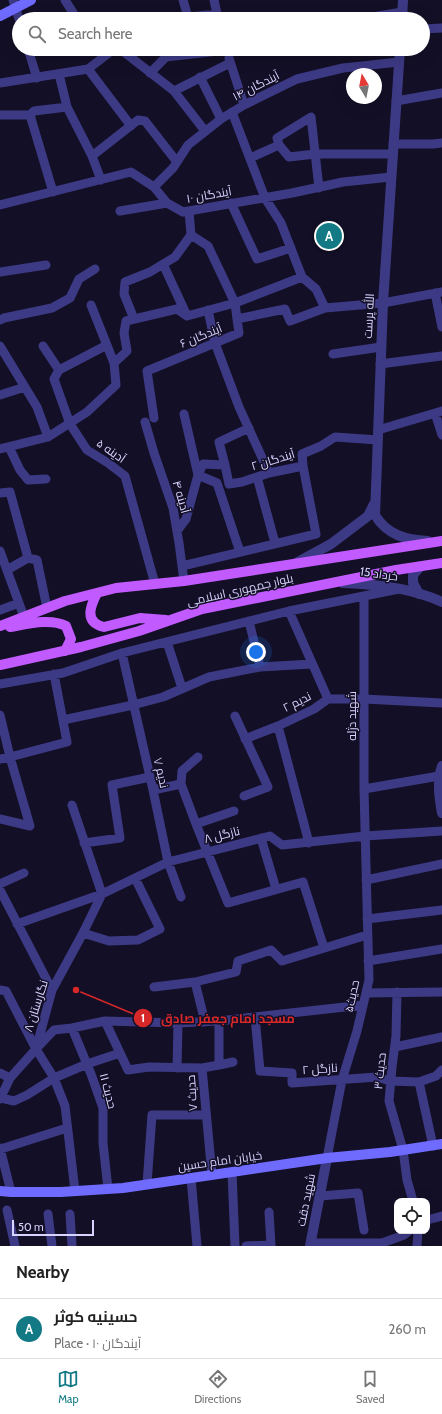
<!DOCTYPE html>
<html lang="en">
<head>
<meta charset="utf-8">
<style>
	:root { --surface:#fff; --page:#f2f2f2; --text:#222; --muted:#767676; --line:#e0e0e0; --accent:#137a85 }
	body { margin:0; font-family:Cabin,Cairo,sans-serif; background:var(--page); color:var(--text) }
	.controls { position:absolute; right:12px; bottom:12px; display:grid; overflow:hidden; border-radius:8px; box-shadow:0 4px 16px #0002 }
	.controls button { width:36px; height:36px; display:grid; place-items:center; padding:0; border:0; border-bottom:1px solid var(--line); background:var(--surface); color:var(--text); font:20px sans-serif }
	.compass { position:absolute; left:346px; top:68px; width:36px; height:36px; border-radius:50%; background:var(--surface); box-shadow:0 4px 16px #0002; rotate:350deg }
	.scale { position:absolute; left:12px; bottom:10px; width:82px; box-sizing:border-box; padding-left:4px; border:2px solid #d9d4ff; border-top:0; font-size:11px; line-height:14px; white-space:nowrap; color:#d9d4ff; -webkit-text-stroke:3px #130f26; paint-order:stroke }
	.you { position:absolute; left:256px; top:652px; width:14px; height:14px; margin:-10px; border:3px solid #fff; border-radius:50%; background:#1a73e8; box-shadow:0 0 0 6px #1a73e833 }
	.badge { display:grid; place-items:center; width:26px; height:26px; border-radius:50%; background:var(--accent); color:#fff; font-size:13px; font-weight:700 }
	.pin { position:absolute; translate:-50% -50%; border:2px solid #fff; box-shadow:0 1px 4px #0006 }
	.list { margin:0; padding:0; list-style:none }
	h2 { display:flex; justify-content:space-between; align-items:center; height:52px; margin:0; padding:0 16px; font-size:17px }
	h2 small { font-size:13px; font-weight:400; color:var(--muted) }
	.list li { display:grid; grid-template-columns:26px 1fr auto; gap:12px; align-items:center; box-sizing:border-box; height:60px; padding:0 16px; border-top:1px solid var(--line) }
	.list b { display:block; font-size:15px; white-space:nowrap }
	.list p { margin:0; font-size:13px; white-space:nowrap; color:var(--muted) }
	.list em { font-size:13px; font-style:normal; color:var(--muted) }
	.icon { flex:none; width:22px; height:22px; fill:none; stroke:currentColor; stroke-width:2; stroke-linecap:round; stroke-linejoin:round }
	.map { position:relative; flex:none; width:442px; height:1246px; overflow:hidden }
	.search { position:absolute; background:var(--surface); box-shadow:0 4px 16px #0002; left:12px; right:12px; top:12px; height:44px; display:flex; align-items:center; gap:10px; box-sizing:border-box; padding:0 14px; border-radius:22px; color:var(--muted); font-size:15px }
	.sheet { height:112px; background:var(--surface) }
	nav { display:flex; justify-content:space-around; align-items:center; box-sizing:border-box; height:56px; border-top:1px solid var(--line); background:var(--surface); font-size:11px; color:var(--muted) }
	nav a { display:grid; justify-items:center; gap:2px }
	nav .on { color:var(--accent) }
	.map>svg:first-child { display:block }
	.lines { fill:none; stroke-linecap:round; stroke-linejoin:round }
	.minor { stroke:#3d3a85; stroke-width:9 }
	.tertiary { stroke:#3d3a85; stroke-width:10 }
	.secondary { stroke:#6f6bff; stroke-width:10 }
	.primary { stroke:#c25bff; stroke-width:10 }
	.labels { text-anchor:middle; stroke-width:3; stroke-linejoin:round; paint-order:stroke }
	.street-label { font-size:12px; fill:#d9d4ff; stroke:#130f26 }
	.leader { fill:none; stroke:#d62828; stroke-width:1.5 }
	.callout-dot { fill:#d62828; stroke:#130f26; stroke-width:1.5 }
	.mark-label { font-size:12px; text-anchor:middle; font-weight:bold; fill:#fff }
	.callout-label { font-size:13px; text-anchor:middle; font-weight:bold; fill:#d62828; stroke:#130f26; stroke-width:3; stroke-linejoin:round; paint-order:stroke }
</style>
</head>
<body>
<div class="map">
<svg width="442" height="1246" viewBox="0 0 442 1246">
	<rect width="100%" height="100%" fill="#130f26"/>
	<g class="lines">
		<!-- minor -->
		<path class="minor" d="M 13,0 L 19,19
			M 65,0 L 77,19
			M 183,0 L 188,17 L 217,14
			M 214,0 L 218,18
			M 163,19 L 188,17
			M 360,19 L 402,12
			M 423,29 L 442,28
			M 28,49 L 37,78
			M 120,49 L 174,91 L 205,131
			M 229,58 L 244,105
			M 88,69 L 131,126
			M 150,73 L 166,57 L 236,49
			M 59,74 L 67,107 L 92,156 L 101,180
			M 200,77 L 221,119
			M 0,83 L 88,69 L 114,49
			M 174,91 L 230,63
			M 396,101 L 442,93
			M 232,112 L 265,198 L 281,223 L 302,277 L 316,289 L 325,308
			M 0,115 L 30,115 L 34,111 L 67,107
			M 30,115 L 53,192
			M 393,144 L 433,144 L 442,143
			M 279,145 L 277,138 L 311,117 L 319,188
			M 92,156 L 138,120 L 145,121 L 177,162
			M 250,158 L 279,145 L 289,157 L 315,154 L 393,154
			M 154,187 L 173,168 L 188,145 L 221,119 L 244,105 L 297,79 L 343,68 L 399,62
			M 231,203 L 257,259 L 291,248
			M 0,205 L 131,172 L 154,187 L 167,203 L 183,212 L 292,193 L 343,182 L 391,177
			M 120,211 L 167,203
			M 191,235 L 208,246 L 235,303 L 237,319
			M 163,264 L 187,316
			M 0,272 L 46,265
			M 435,293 L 442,327
			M 208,310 L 215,343 L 239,407 L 269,473
			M 134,319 L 124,294 L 125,282 L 150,272 L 175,257 L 191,235 L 189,211
			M 0,320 L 4,318 L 52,308 L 70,298 L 79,279 L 95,269
			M 0,346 L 37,407 L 48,437
			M 43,346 L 59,370 L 54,379 L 70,424 L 87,450 L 108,463 L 125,476 L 155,584
			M 333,354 L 381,347
			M 114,363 L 127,351 L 124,333 L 126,321 L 177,309 L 187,316 L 235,303 L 302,277
			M 380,364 L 442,356
			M 59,370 L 107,345
			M 0,395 L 25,387
			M 435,413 L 442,435
			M 184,414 L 198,475 L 217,483 L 240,552
			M 154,418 L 147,371 L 239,333 L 237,319 L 285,309 L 290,321 L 325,308 L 383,303 L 442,292
			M 145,422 L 154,453 L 173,508 L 179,543 L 184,581
			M 378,430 L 442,411
			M 9,447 L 20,470 L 28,480 L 46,479
			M 0,449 L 48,437 L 87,412 L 116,385 L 114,363 L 91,305
			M 225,465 L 219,442 L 249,428
			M 257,477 L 275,543
			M 0,493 L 10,492 L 28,558 L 37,560 L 47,608
			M 177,531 L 186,519 L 198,475 L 203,464 L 225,465 L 229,484 L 242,482 L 269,473 L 303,466 L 302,454 L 321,446 L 335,437 L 378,440
			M 0,551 L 24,617
			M 182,566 L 316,534 L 303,466
			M 7,570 L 28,558
			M 0,610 L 19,603
			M 289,611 L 328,699 L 314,709 L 278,726 L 309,843
			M 249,621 L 260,667
			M 167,642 L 182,688
			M 122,653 L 153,790 L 168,862 L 181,897
			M 0,684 L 63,673 L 122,653 L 289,611 L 399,589
			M 328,699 L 364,699 L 442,703
			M 0,715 L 10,757 L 30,826 L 0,819
			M 235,716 L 268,787 L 244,796
			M 63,720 L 133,705 L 163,697 L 209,677 L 260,667 L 312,664
			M 245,739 L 278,726
			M 0,759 L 10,757 L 67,742 L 54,674
			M 181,784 L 182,771 L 198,757
			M 364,789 L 439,776
			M 153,790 L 181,784 L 196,824 L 234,811
			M 196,824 L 228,903 L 303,882 L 324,948
			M 261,838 L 276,889
			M 84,843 L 120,838 L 112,785 L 150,777
			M 366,880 L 442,864
			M 0,884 L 24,873
			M 0,890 L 52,990
			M 367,919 L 442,910
			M 17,924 L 102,894 L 168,862 L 270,836 L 282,845 L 365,836 L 442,831
			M 83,933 L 109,941 L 138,940 L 160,929 L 135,878
			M 368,961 L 442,949
			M 195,982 L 205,1022
			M 154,987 L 195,982 L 236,972 L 238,961 L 271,950 L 282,961 L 367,935
			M 0,990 L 6,991 L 36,1049 L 54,1078 L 65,1106 L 75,1191
			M 397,992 L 396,1036 L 392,1067 L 389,1101 L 403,1150 L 407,1180 L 413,1201
			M 366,993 L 442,992
			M 255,1017 L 260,1071 L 292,1073 L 292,1083 L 377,1077 L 390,1081 L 419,1082 L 436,1076 L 442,1070
			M 105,1021 L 120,1053
			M 72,1028 L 91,1074 L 103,1108 L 103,1143 L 108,1189
			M 395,1047 L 442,1037
			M 36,1049 L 54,1030 L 72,1028 L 105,1021 L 178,1023 L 219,1021 L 363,1005
			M 219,1065 L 233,1062
			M 177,1068 L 178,1023
			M 0,1073 L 10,1078
			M 419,1082 L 433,1146
			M 1,1098 L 14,1101 L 27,1095 L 54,1078 L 87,1064 L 120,1053 L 128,1070 L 149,1067 L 202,1068
			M 0,1099 L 10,1078 L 36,1049 L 52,990 L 83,933 L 102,894 L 72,805
			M 0,1148 L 11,1192
			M 1,1149 L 67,1128
			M 327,1158 L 342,1080 L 357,1031 L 369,980 L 364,789 L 364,596
			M 232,1172 L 235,1246
			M 212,1175 L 202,1068 L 219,1065 L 219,1021
			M 191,1178 L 197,1246
			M 147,1184 L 152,1115 L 206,1115
			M 320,1196 L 358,1193 L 364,1230
			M 7,1210 L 15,1246
			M 269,1212 L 271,1245
			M 48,1214 L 52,1246
			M 70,1214 L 72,1246
			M 427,1220 L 442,1216
			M 311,1243 L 382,1243 L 404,1235 L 409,1231
			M 246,1246 L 271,1245 L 271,1246
			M 417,1246 L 418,1231"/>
		<!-- tertiary -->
		<path class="tertiary" d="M 402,19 L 403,0
			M 400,49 L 383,303 L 375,515 C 387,535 406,540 428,541
			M 298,562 L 331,544 L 368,516 L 374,504
			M 343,583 C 375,584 412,588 442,602
			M 419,594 L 413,583 L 413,575 L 420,567
			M 442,766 C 437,781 439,797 442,813
			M 310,1246 L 327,1158"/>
		<!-- secondary -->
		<path class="secondary" d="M 0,16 L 31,0
			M 0,1191 L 11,1192 L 61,1192 L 123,1188 L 327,1158 L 390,1152 L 442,1144"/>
		<!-- primary -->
		<path class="primary" d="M 97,593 C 91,605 83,622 104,627 L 140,618 L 166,620
			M 0,626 L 65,601 L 116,588 L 184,581 L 442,541
			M 10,627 C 28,624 50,618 66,626 L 71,639 L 65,651
			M 0,665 L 81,647 L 139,631 L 202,609 L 396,570 L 442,563"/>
	</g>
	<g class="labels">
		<!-- street labels -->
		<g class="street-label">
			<text transform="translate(256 86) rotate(-27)" y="4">آیندگان ۱۴</text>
			<text transform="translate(209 195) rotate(-10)" y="4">آیندگان ۱۰</text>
			<text transform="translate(369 316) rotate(-87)" y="4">الله پرست</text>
			<text transform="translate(201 336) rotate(-22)" y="4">آیندگان ۶</text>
			<text transform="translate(111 451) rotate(35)" y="4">آدینه ۵</text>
			<text transform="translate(273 460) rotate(-17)" y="4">آیندگان ۲</text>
			<text transform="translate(181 497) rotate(74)" y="4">آدینه ۴</text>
			<text transform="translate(379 574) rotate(8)" y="4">15 خرداد</text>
			<text transform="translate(240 590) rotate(-13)" y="4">بلوار جمهوری اسلامی</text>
			<text transform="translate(297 702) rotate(-27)" y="4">ندیم ۲</text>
			<text transform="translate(352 716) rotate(-90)" y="4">شهید دژله</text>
			<text transform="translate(161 773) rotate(77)" y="4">ندیم ۷</text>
			<text transform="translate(222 835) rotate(-14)" y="4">نازگل ۸</text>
			<text transform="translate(352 996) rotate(-78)" y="4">حدیث۵</text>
			<text transform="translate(36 1006) rotate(-72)" y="4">نگارستان ۸</text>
			<text transform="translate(320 1069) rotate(-4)" y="4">نازگل ۲</text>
			<text transform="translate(380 1071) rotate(-84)" y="4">حدیث ۳</text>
			<text transform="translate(108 1091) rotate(75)" y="4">حدیث ۱۱</text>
			<text transform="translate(192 1093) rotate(-94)" y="4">حدیث ۷</text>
			<text transform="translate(220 1161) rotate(-8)" y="4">خیابان امام حسین</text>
			<text transform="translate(306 1200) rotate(-79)" y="4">شهید دقت</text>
		</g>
	</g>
	<!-- callouts -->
	<path class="leader" d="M76 990L143 1018"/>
	<g class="callout-dot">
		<circle cx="76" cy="990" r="4"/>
		<circle cx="143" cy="1018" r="10"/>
	</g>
	<g class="mark-label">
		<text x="143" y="1022">1</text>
	</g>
	<g class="callout-label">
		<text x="228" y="1023">مسجد امام جعفر صادق</text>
	</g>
</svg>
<div class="controls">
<button><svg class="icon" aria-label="locate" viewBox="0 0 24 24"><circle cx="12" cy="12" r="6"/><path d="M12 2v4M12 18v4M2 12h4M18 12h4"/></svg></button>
</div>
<svg class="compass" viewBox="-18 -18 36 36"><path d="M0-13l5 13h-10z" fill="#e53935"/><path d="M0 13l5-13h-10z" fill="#767676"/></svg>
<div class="scale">50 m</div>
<div class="you"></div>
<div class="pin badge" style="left:329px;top:236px">A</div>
<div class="search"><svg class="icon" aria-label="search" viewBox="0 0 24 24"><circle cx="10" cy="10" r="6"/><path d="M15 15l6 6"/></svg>Search here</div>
</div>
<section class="sheet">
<h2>Nearby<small></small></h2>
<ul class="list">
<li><span class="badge">A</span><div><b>حسینیه کوثر</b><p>Place · آیندگان ۱۰</p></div><em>260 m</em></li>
</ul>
</section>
<nav>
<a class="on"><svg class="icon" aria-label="map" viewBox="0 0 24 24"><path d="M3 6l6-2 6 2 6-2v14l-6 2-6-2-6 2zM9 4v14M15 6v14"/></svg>Map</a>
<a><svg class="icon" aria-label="directions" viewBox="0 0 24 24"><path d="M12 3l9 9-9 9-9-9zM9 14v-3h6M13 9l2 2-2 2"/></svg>Directions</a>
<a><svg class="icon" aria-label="saved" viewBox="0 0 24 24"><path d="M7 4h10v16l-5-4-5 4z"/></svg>Saved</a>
</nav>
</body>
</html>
